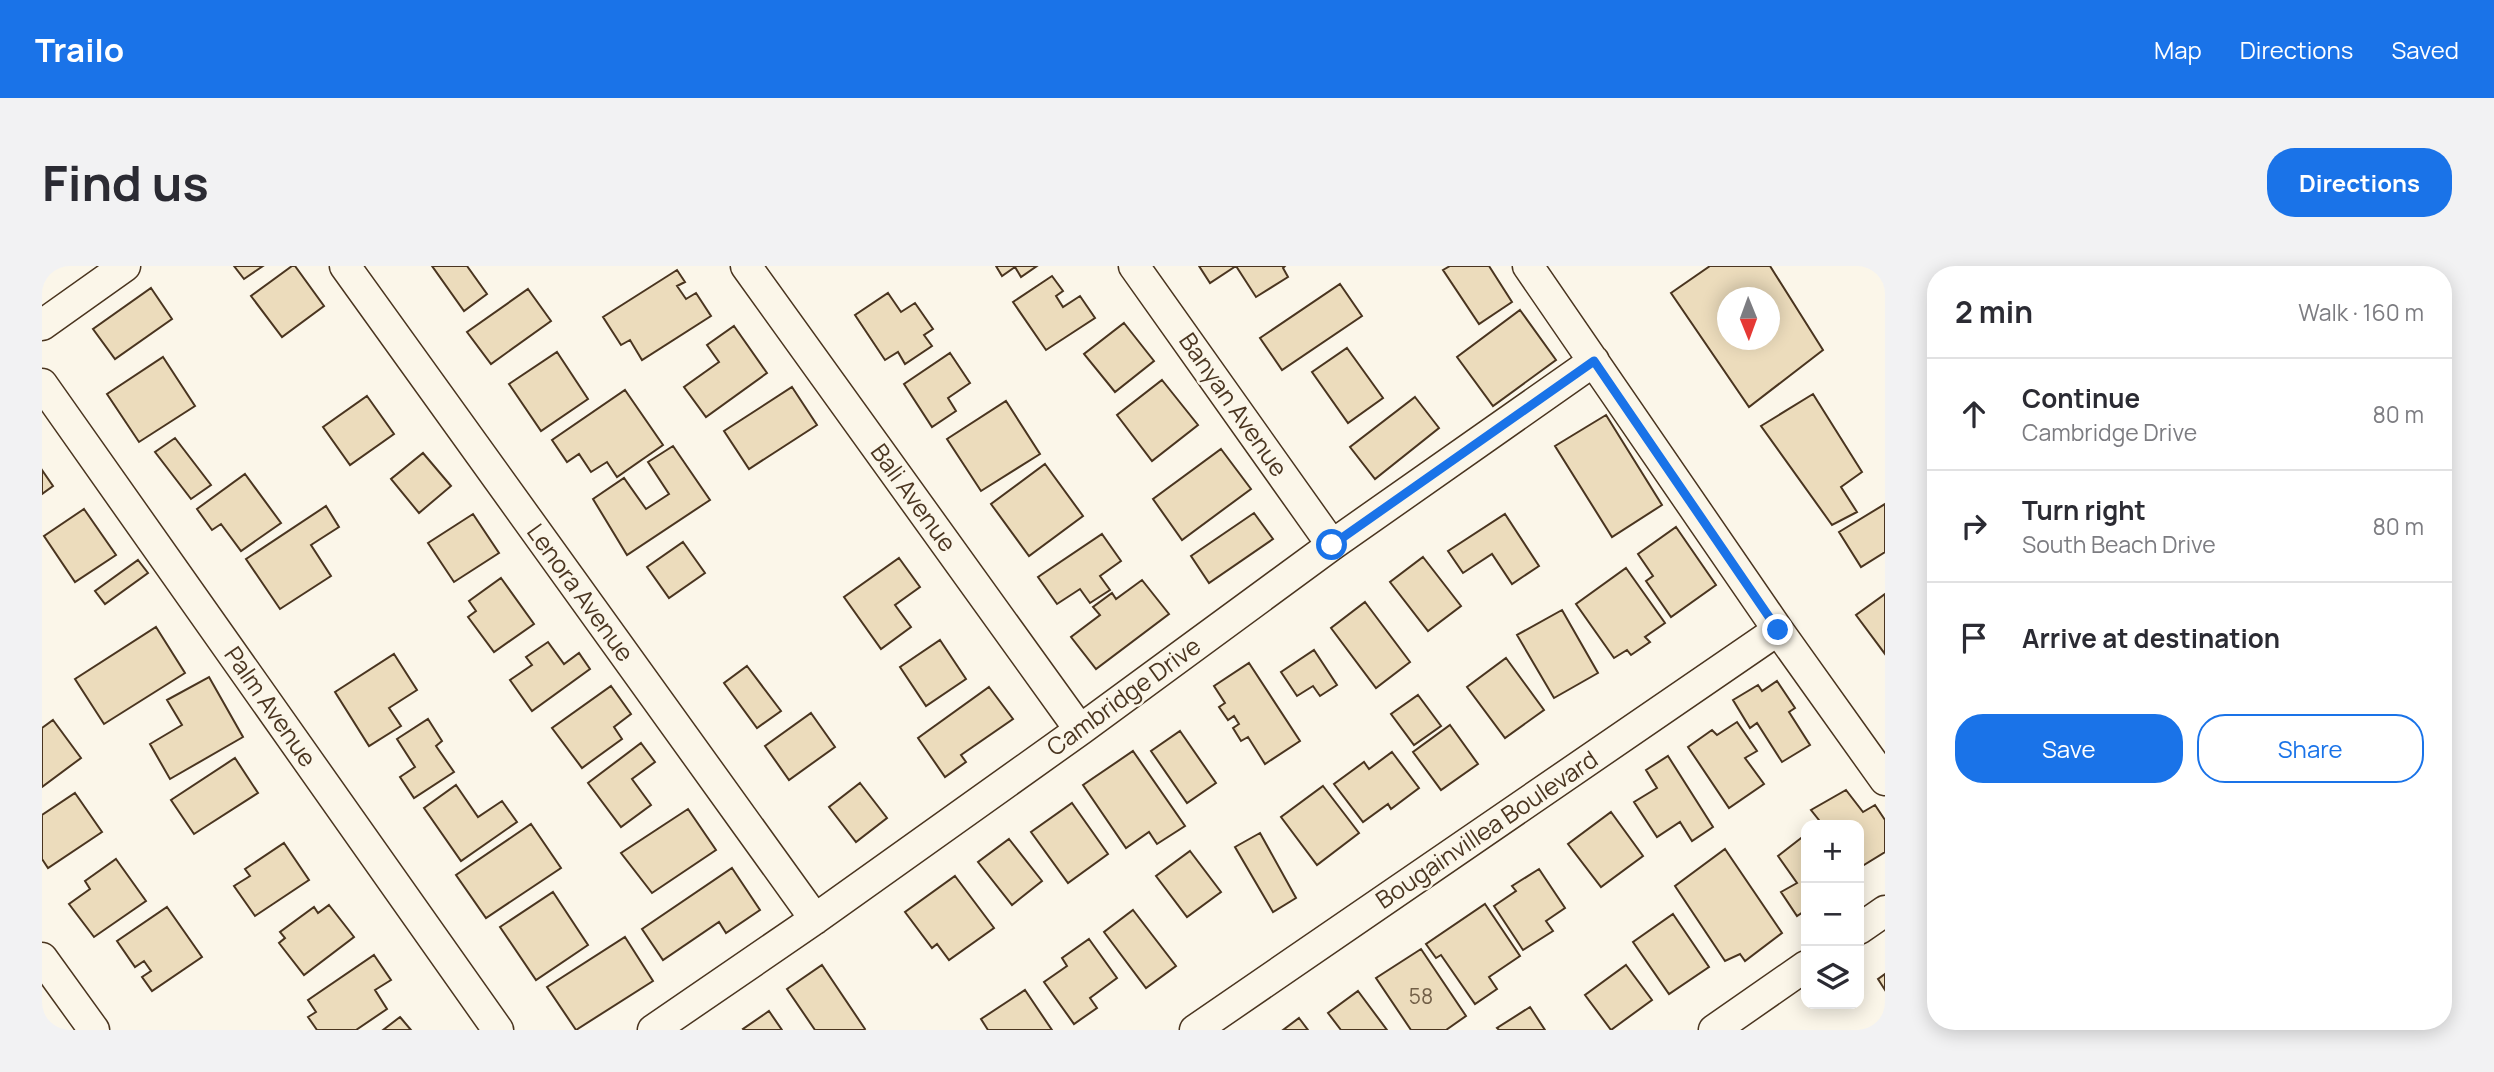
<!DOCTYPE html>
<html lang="en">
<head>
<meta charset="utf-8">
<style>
	:root { --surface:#fff; --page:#f2f2f3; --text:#2b2b33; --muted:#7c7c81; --line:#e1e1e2; --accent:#1a73e8 }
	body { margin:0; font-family:Manrope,sans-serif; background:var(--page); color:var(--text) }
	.controls { position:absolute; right:21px; bottom:21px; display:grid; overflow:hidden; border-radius:14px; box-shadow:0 4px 18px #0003 }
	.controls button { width:63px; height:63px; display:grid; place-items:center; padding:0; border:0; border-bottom:2px solid var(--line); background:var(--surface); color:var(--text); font:35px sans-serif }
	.compass { position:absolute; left:1675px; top:21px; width:63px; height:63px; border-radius:50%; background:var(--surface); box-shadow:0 4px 18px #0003; rotate:179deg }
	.stop { position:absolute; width:21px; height:21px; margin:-16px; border:5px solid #1a73e8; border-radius:50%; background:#fff }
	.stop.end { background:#1a73e8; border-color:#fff; box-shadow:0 2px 7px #0008 }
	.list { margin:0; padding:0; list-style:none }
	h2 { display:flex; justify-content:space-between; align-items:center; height:91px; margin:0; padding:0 28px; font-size:30px }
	h2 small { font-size:23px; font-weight:400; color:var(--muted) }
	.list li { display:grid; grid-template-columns:46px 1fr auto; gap:21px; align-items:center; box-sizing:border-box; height:112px; padding:0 28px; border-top:2px solid var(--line) }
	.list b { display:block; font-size:26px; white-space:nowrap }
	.list p { margin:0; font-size:23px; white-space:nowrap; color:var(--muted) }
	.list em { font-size:23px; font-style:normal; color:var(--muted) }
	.actions { display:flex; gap:14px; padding:21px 28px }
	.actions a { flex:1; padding:16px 0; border:2px solid var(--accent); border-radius:28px; text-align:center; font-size:24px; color:var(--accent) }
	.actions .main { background:var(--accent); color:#fff }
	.icon { flex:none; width:38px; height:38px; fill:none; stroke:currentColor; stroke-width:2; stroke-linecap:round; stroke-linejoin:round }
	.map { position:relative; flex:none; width:1843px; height:764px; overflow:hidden; border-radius:28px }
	header { display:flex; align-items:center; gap:42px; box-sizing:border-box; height:98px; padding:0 35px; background:var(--accent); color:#fff }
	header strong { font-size:33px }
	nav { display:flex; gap:38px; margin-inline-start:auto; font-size:24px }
	.intro { display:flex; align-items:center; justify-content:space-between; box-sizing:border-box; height:168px; padding:0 42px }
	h1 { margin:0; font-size:49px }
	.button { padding:18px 32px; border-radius:28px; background:var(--accent); color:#fff; font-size:24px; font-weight:700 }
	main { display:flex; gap:42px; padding:0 42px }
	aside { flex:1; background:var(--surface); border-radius:28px; box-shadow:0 4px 18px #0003 }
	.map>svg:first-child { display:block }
	.building { fill:#ecdcbc; stroke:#4a3520; stroke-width:2; fill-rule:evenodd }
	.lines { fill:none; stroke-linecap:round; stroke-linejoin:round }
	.minor-casing { stroke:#4a3520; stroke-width:33 }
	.minor { stroke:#fbf6e9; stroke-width:30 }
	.route { stroke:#1a73e8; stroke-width:9 }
	.labels { text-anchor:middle; stroke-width:5; stroke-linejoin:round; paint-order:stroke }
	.number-label { font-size:21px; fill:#725f47 }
	.street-label { font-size:24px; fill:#4a3520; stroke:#fbf6e9 }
</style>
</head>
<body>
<header>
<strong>Trailo</strong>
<nav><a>Map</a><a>Directions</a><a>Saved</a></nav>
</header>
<div class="intro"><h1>Find us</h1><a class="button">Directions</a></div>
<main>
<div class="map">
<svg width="1843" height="764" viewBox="0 0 1843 764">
	<rect width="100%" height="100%" fill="#fbf6e9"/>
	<!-- building -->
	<path class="building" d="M 192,0 L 221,0 L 202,13 Z
		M 250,0 L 253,0 L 282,40 L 240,71 L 209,30 Z
		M 390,0 L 425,0 L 445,28 L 422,45 Z
		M 954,0 L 995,0 L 979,11 L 973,1 L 960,10 Z
		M 1157,0 L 1243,0 L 1241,2 L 1246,11 L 1214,31 L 1194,0 L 1168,17 Z
		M 1408,0 L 1447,0 L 1470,36 L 1437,58 L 1401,4 Z
		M 1668,0 L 1728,0 L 1781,84 L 1707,141 L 1629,27 ZM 1686,32 L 1728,32 L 1728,74 L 1686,74 Z
		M 635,4 L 643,16 L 635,20 L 644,33 L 654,27 L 669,50 L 600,94 L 588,74 L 579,79 L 561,51 Z
		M 1010,10 L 1021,25 L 1014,30 L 1021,41 L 1038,30 L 1053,52 L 1004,84 L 971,36 Z
		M 1298,18 L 1320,50 L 1240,104 L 1218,72 Z
		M 109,22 L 130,53 L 73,93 L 51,63 Z
		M 486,23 L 509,55 L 449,98 L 425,66 Z
		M 846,27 L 859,46 L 873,37 L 891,63 L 882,69 L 890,80 L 863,98 L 856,86 L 843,94 L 813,49 Z
		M 1478,44 L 1514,94 L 1451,140 L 1415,91 Z
		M 1082,57 L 1112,95 L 1073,126 L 1042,88 Z
		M 692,60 L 725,107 L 664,151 L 642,121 L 677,96 L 665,79 Z
		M 1305,82 L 1341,132 L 1306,157 L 1270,106 Z
		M 515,86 L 546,133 L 499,165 L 467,118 Z
		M 908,87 L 928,117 L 906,132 L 914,145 L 890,161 L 862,118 Z
		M 121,91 L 153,140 L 97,176 L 65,128 Z
		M 1120,114 L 1156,159 L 1110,195 L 1075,149 Z
		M 750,121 L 775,159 L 707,203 L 682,165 Z
		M 583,124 L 621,179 L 575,211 L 565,196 L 549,206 L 537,188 L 525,196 L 510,174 Z
		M 1771,128 L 1820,206 L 1799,221 L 1815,246 L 1790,259 L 1719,160 Z
		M 325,130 L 352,168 L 308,199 L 281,161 Z
		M 1373,131 L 1397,162 L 1333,213 L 1308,181 Z
		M 964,135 L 998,188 L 939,225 L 905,173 Z
		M 1564,149 L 1620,239 L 1570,271 L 1513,180 Z
		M 133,172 L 169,219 L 149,233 L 113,186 Z
		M 631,180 L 668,234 L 585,289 L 551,233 L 582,212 L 604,243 L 627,228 L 606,196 Z
		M 1179,183 L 1209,223 L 1140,274 L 1111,233 Z
		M 381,187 L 409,220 L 377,247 L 349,213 Z
		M 1003,198 L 1041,250 L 987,290 L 949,238 Z
		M 0,204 L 11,220 L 0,228 Z
		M 203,208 L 239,257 L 199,285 L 179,258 L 170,264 L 155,243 Z
		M 1843,238 L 1843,286 L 1819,301 L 1797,266 Z
		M 284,240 L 297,261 L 269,279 L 289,310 L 238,343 L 204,293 Z
		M 42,243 L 74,289 L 33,316 L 2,270 Z
		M 1212,247 L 1231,273 L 1167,317 L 1149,290 Z
		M 431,248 L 457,287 L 412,316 L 386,277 Z
		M 1463,248 L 1497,300 L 1470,318 L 1450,288 L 1421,307 L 1406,285 Z
		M 1634,261 L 1674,319 L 1629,351 L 1604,315 L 1611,310 L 1596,288 Z
		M 1060,268 L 1079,295 L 1058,310 L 1068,324 L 1048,337 L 1038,323 L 1015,338 L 996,311 Z
		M 641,276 L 663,307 L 627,332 L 605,301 Z
		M 1381,291 L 1419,340 L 1386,365 L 1348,316 Z
		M 857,292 L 878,321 L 853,339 L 869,361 L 839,383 L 802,331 Z
		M 96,294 L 106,307 L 63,338 L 53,325 Z
		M 1584,302 L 1623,357 L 1603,371 L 1608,376 L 1589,389 L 1585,384 L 1572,392 L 1534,338 Z
		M 459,312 L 492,358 L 452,386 L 426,351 L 434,345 L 427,335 Z
		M 1100,314 L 1127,348 L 1054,403 L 1029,371 L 1058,349 L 1051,341 L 1070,327 L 1074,333 Z
		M 1843,328 L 1843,388 L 1814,349 Z
		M 1323,336 L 1368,396 L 1334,422 L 1289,362 Z
		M 1520,344 L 1556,407 L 1512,432 L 1475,369 Z
		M 114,361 L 143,407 L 62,458 L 33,413 Z
		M 898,374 L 924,413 L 884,440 L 858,401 Z
		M 506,376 L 522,398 L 537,387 L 548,403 L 490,445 L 468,414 L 490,399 L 484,391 Z
		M 1272,384 L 1295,419 L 1278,430 L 1271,420 L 1255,430 L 1239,406 Z
		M 352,388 L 375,424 L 347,442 L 359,460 L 327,480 L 293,426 Z
		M 1464,392 L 1502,444 L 1463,472 L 1425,421 Z
		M 1207,397 L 1258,475 L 1223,498 L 1206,471 L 1199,475 L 1191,462 L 1197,458 L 1192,450 L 1186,454 L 1177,441 L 1183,437 L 1172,420 Z
		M 705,400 L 739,445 L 715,462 L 682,417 Z
		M 167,411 L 201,471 L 128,513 L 108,478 L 140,459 L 125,434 Z
		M 1735,415 L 1753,442 L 1747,446 L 1768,479 L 1740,496 L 1715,457 L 1708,462 L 1691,434 L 1716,419 L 1720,425 Z
		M 569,420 L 589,448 L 572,461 L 580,473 L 540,502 L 510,462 Z
		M 947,421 L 971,453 L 919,489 L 924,496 L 903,511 L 876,472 Z
		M 1376,429 L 1399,460 L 1372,479 L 1349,448 Z
		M 769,447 L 793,481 L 747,514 L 723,480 Z
		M 386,453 L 400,475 L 394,480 L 412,506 L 372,532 L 358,511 L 373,501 L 355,473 Z
		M 11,454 L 39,492 L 0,521 L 0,462 Z
		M 1695,456 L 1715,485 L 1703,492 L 1722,518 L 1687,542 L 1646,481 L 1670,464 L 1675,469 Z
		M 1408,459 L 1436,498 L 1399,524 L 1371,486 Z
		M 1138,465 L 1174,517 L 1145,537 L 1109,485 Z
		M 599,477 L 613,496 L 590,513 L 609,539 L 579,561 L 546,517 Z
		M 1091,485 L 1143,560 L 1115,578 L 1107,566 L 1084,582 L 1041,519 Z
		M 1350,486 L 1377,522 L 1349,543 L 1346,538 L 1321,556 L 1292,518 L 1322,496 L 1327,503 Z
		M 1626,490 L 1671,561 L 1650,575 L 1638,556 L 1615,571 L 1592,536 L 1615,522 L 1604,504 Z
		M 193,492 L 216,527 L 152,568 L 129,534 Z
		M 818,517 L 845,552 L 814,576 L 787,541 Z
		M 414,519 L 436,551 L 460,535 L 475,556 L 419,595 L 382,542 Z
		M 1281,520 L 1317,567 L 1275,599 L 1239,551 Z
		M 1804,524 L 1821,546 L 1833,539 L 1843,554 L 1843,586 L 1817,602 L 1817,559 L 1781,559 L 1769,544 Z
		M 33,527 L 60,566 L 6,602 L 0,593 L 0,549 Z
		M 1030,537 L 1066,588 L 1026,617 L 989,566 Z
		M 646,543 L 674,584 L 610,627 L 579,587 Z
		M 1569,546 L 1601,590 L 1559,621 L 1526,578 Z
		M 489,558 L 519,602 L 444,652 L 414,609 Z
		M 1218,567 L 1254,632 L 1231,646 L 1193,581 Z
		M 1763,569 L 1764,644 L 1755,650 L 1739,626 L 1755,617 L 1736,590 Z
		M 967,573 L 1000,615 L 970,639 L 936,596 Z
		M 242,577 L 267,614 L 213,650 L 192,620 L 208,610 L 203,603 Z
		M 1683,583 L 1740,667 L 1703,695 L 1698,688 L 1683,695 L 1633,620 Z
		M 1148,585 L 1179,626 L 1145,651 L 1114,610 Z
		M 74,593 L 104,635 L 52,671 L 27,638 L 48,623 L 43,615 Z
		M 690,602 L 718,644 L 684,667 L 677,656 L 621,694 L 600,663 Z
		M 1497,603 L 1523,642 L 1504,655 L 1511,665 L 1481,684 L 1452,640 L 1474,625 L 1470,620 Z
		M 913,610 L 952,662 L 907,694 L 895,678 L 890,682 L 863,646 Z
		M 511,626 L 546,679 L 494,714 L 458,661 Z
		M 1443,638 L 1478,690 L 1447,711 L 1455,723 L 1433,738 L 1399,689 L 1394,692 L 1384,678 Z
		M 287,639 L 312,671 L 262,709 L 237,677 L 243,672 L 238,666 L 272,641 L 276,647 Z
		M 125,641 L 160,691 L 110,725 L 100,711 L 109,705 L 102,695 L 93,701 L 75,675 Z
		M 1091,644 L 1134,700 L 1104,722 L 1062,666 Z
		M 1631,648 L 1667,701 L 1627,728 L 1591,676 Z
		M 583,671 L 611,715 L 534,764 L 505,721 Z
		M 1047,673 L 1075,712 L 1048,732 L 1055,742 L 1032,758 L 1002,716 L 1025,700 L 1020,692 Z
		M 1379,683 L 1424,750 L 1404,764 L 1369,764 L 1334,712 Z
		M 332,689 L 349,714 L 333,724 L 345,743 L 314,764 L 275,764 L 266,751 L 274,746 L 266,734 Z
		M 780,699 L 823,763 L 822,764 L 773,764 L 745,723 Z
		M 1584,699 L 1610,734 L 1569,764 L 1543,729 Z
		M 1843,708 L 1843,724 L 1836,713 Z
		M 983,724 L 1010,764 L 946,764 L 939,753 Z
		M 1316,725 L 1345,764 L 1299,764 L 1286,747 Z
		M 1488,741 L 1503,764 L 1457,764 L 1455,762 Z
		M 727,745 L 740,764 L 702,764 L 701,763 Z
		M 358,751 L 369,764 L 341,764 Z
		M 1257,752 L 1266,764 L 1241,764 Z"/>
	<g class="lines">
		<!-- minor casing -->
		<g class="minor-casing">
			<path id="minor" d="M 303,0 L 773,653
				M 704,0 L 1038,464
				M 1092,0 L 1290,279
				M 1486,0 L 1736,364 L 1843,514
				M 0,59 L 83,0
				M 0,118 L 456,764
				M 1817,663 L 1843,645
				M 0,692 L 52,764
				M 611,764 L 773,653 L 1038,464 L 1290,279 L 1552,95
				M 1153,764 L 1736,364
				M 1672,764 L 1764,700"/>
		</g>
		<!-- minor -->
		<use href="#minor" class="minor"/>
	</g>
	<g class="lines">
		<!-- route -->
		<path class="route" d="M 1290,279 L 1552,95 L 1736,364"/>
	</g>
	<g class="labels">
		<!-- number labels -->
		<g class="number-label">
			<text x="1379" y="738">58</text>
		</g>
		<!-- street labels -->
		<g class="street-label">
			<text transform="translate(1191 139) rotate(55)" y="8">Banyan Avenue</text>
			<text transform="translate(871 232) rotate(54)" y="8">Bali Avenue</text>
			<text transform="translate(538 327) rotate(54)" y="8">Lenora Avenue</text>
			<text transform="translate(1082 431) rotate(-36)" y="8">Cambridge Drive</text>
			<text transform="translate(228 441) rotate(55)" y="8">Palm Avenue</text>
			<text transform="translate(1445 564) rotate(-34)" y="8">Bougainvillea Boulevard</text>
		</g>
	</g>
</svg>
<div class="controls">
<button>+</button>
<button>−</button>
<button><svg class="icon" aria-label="layers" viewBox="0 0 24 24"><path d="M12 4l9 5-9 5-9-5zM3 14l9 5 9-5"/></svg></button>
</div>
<svg class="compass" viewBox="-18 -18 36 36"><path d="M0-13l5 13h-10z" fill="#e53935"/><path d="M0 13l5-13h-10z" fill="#7c7c81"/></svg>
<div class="stop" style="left:1290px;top:279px"></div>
<div class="stop end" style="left:1736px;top:364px"></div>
</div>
<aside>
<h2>2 min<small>Walk · 160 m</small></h2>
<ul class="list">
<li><svg class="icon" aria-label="ahead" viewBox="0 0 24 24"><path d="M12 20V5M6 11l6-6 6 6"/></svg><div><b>Continue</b><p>Cambridge Drive</p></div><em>80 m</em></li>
<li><svg class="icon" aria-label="right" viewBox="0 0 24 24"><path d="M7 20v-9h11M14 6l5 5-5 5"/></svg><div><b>Turn right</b><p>South Beach Drive</p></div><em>80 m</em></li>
<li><svg class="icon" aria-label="arrive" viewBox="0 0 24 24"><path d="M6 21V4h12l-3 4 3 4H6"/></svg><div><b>Arrive at destination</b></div></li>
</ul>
<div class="actions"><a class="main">Save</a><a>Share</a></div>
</aside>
</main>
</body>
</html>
